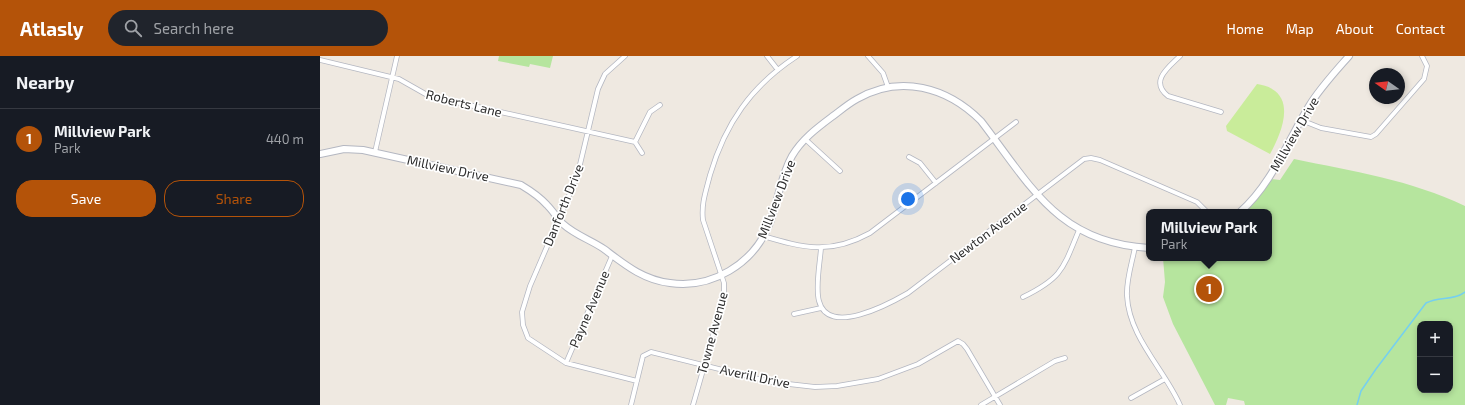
<!DOCTYPE html>
<html lang="en">
<head>
<meta charset="utf-8">
<style>
	:root { --surface:#171b24; --page:#20242c; --text:#f1f3f6; --muted:#9ea1a6; --line:#363941; --accent:#b45309 }
	body { margin:0; font-family:"Exo 2",sans-serif; background:var(--page); color:var(--text) }
	.controls { position:absolute; right:12px; bottom:12px; display:grid; overflow:hidden; border-radius:8px; box-shadow:0 2px 6px #0003 }
	.controls button { width:36px; height:36px; display:grid; place-items:center; padding:0; border:0; border-bottom:1px solid var(--line); background:var(--surface); color:var(--text); font:20px sans-serif }
	.compass { position:absolute; left:1049px; top:12px; width:36px; height:36px; border-radius:50%; background:var(--surface); box-shadow:0 2px 6px #0003; rotate:284deg }
	.you { position:absolute; left:588px; top:143px; width:14px; height:14px; margin:-10px; border:3px solid #fff; border-radius:50%; background:#1a73e8; box-shadow:0 0 0 6px #1a73e833 }
	.badge { display:grid; place-items:center; width:26px; height:26px; border-radius:50%; background:var(--accent); color:#fff; font-size:13px; font-weight:700 }
	.pin { position:absolute; translate:-50% -50%; border:2px solid #fff; box-shadow:0 1px 4px #0006 }
	.popup { position:absolute; left:826px; top:153px; width:126px; height:52px; box-sizing:border-box; display:grid; place-content:center; border-radius:8px; background:var(--surface); filter:drop-shadow(0 1px 3px #0005); font-size:13px; white-space:nowrap; color:var(--muted) }
	.popup b { font-size:15px; color:var(--text) }
	.popup::after { content:''; position:absolute; left:50%; top:100%; margin-left:-8px; border:8px solid transparent; border-top-color:var(--surface) }
	.list { margin:0; padding:0; list-style:none }
	h2 { display:flex; justify-content:space-between; align-items:center; height:52px; margin:0; padding:0 16px; font-size:17px }
	h2 small { font-size:13px; font-weight:400; color:var(--muted) }
	.list li { display:grid; grid-template-columns:26px 1fr auto; gap:12px; align-items:center; box-sizing:border-box; height:60px; padding:0 16px; border-top:1px solid var(--line) }
	.list b { display:block; font-size:15px; white-space:nowrap }
	.list p { margin:0; font-size:13px; white-space:nowrap; color:var(--muted) }
	.list em { font-size:13px; font-style:normal; color:var(--muted) }
	.actions { display:flex; gap:8px; padding:12px 16px }
	.actions a { flex:1; padding:9px 0; border:1px solid var(--accent); border-radius:16px; text-align:center; font-size:14px; color:var(--accent) }
	.actions .main { background:var(--accent); color:#fff }
	.icon { flex:none; width:22px; height:22px; fill:none; stroke:currentColor; stroke-width:2; stroke-linecap:round; stroke-linejoin:round }
	.map { position:relative; flex:none; width:1145px; height:349px; overflow:hidden }
	header { display:flex; align-items:center; gap:24px; box-sizing:border-box; height:56px; padding:0 20px; background:var(--accent); color:#fff }
	header strong { font-size:19px }
	nav { display:flex; gap:22px; margin-inline-start:auto; font-size:14px }
	.search { width:280px; height:36px; background:var(--page); display:flex; align-items:center; gap:10px; box-sizing:border-box; padding:0 14px; border-radius:22px; color:var(--muted); font-size:15px }
	main { display:flex }
	aside { flex:1; background:var(--surface) }
	.map>svg:first-child { display:block }
	.green { fill:#b6e59e; fill-rule:evenodd }
	.pitch { fill:#c9ec9a }
	.lines { fill:none; stroke-linecap:round; stroke-linejoin:round }
	.stream { stroke:#75cff0; stroke-width:1.5 }
	.street-casing { stroke:#b4b7c1; stroke-width:5.5 }
	.secondary-casing { stroke:#b4b7c1; stroke-width:8 }
	.street { stroke:#fff; stroke-width:4 }
	.secondary { stroke:#fff; stroke-width:6 }
	.labels { text-anchor:middle; stroke-width:3.5; stroke-linejoin:round; paint-order:stroke }
	.street-label { font-size:13px; fill:#2e2e2e; stroke:#fff }
</style>
</head>
<body>
<header>
<strong>Atlasly</strong>
<div class="search"><svg class="icon" aria-label="search" viewBox="0 0 24 24"><circle cx="10" cy="10" r="6"/><path d="M15 15l6 6"/></svg>Search here</div>
<nav><a>Home</a><a>Map</a><a>About</a><a>Contact</a></nav>
</header>
<main>
<aside>
<h2>Nearby<small></small></h2>
<ul class="list">
<li><span class="badge">1</span><div><b>Millview Park</b><p>Park</p></div><em>440 m</em></li>
</ul>
<div class="actions"><a class="main">Save</a><a>Share</a></div>
</aside>
<div class="map">
<svg width="1145" height="349" viewBox="0 0 1145 349">
	<rect width="100%" height="100%" fill="#efe9e1"/>
	<!-- green -->
	<path class="green" d="M 179,0 L 233,0 L 230,12 L 210,8 L 209,11 L 178,5 Z
		M 974,103 C 1032,115 1091,124 1145,150 L 1145,349 L 925,349 L 924,345 L 908,342 L 906,349 L 895,349 L 853,268 L 843,241 L 845,226 L 843,202 L 949,202 L 949,156 L 922,156 L 951,123 L 960,124 ZM 1100,268 L 1130,268 L 1130,334 L 1100,334 Z"/>
	<!-- pitch -->
	<path class="pitch" d="M 937,28 C 942,29 948,30 952,33 C 975,46 960,80 950,98 L 907,75 L 906,70 Z"/>
	<g class="lines">
		<!-- stream -->
		<path class="stream" d="M 1037,349 L 1041,335 L 1056,313 L 1106,247 C 1119,240 1133,245 1145,236"/>
		<!-- street casing -->
		<g class="street-casing">
			<path id="street" d="M 305,0 L 285,18 L 278,33 L 257,121 L 210,230 L 202,256 L 203,269 L 208,282 L 246,307 L 317,325
				M 447,0 L 458,14
				M 548,0 L 563,17 L 568,31
				M 860,0 C 849,11 829,25 848,40 L 901,56
				M 0,4 L 79,23 L 109,40 L 315,86 L 322,97
				M 981,64 L 1001,72 L 1051,81 L 1056,78 L 1104,23 L 1107,10 L 1102,0
				M 485,83 L 520,115
				M 315,86 L 330,56 L 340,49
				M 55,96 L 77,0
				M 589,101 L 600,107 L 616,127
				M 443,180 C 484,192 510,199 550,177 L 696,66
				M 815,191 C 812,207 806,224 807,240 C 809,281 844,313 860,349
				M 501,192 C 500,207 495,231 499,245 C 508,281 569,248 588,237 L 764,103 L 771,102 L 780,104 L 877,146 L 887,156
				M 703,241 C 742,222 743,213 759,174
				M 474,258 L 501,252
				M 246,307 L 292,200
				M 811,342 L 845,323
				M 311,349 L 323,300 L 331,296 L 451,326 L 495,331 L 517,330 L 558,323 L 598,308 L 638,285 L 643,288 L 647,293 L 680,349
				M 373,349 L 404,241 L 404,227 L 383,164 C 381,148 386,135 390,119 C 405,68 431,30 477,0
				M 661,349 L 735,305 L 745,302"/>
		</g>
		<!-- secondary casing -->
		<g class="secondary-casing">
			<path id="secondary" d="M 0,98 L 24,93 L 43,94 L 201,129 C 211,135 220,141 227,149 C 233,155 237,162 243,168 C 255,179 271,184 284,193 C 304,208 323,224 350,227 C 392,233 433,208 449,169 C 458,147 460,121 472,100 C 482,83 497,72 513,60 C 521,54 528,48 537,43 C 580,18 627,31 661,65 C 711,130 738,187 829,192
				M 920,156 C 952,128 967,86 989,50 C 1000,32 1015,16 1029,0"/>
		</g>
		<!-- street -->
		<use href="#street" class="street"/>
		<!-- secondary -->
		<use href="#secondary" class="secondary"/>
	</g>
	<g class="labels">
		<!-- street labels -->
		<g class="street-label">
			<text transform="translate(144 47) rotate(14)" y="5">Roberts Lane</text>
			<text transform="translate(974 78) rotate(-60)" y="5">Millview Drive</text>
			<text transform="translate(128 112) rotate(12)" y="5">Millview Drive</text>
			<text transform="translate(456 143) rotate(-69)" y="5">Millview Drive</text>
			<text transform="translate(243 149) rotate(-68)" y="5">Danforth Drive</text>
			<text transform="translate(668 176) rotate(-37)" y="5">Newton Avenue</text>
			<text transform="translate(269 253) rotate(-67)" y="5">Payne Avenue</text>
			<text transform="translate(392 277) rotate(-75)" y="5">Towne Avenue</text>
			<text transform="translate(435 320) rotate(12)" y="5">Averill Drive</text>
		</g>
	</g>
</svg>
<div class="controls">
<button>+</button>
<button>−</button>
</div>
<svg class="compass" viewBox="-18 -18 36 36"><path d="M0-13l5 13h-10z" fill="#e53935"/><path d="M0 13l5-13h-10z" fill="#9ea1a6"/></svg>
<div class="you"></div>
<div class="pin badge" style="left:889px;top:233px">1</div>
<div class="popup"><b>Millview Park</b>Park</div>
</div>
</main>
</body>
</html>
